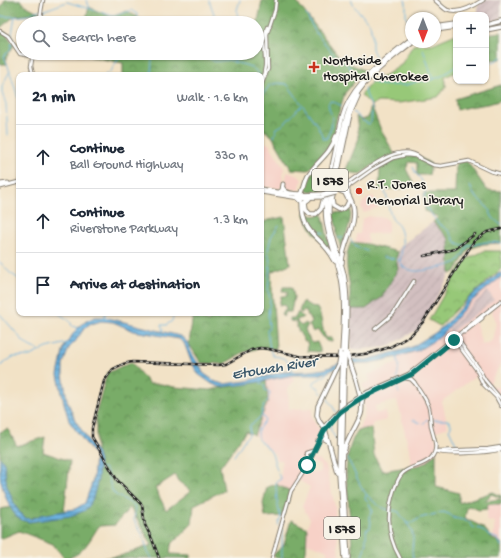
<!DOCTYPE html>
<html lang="en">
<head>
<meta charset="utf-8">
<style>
	:root { --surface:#fff; --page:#f2f2f3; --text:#1f2937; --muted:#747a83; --line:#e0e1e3 }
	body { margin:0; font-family:"Gochi Hand",sans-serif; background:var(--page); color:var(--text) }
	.controls { position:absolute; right:12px; top:12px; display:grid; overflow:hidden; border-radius:8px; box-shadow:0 1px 3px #0004 }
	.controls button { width:36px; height:36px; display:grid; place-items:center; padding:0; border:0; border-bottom:1px solid var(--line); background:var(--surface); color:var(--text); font:20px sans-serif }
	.compass { position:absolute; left:405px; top:12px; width:36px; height:36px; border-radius:50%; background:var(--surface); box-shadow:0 1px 3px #0004; rotate:180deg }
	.stop { position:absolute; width:12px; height:12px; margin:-9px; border:3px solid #0f766e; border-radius:50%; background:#fff }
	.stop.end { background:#0f766e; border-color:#fff; box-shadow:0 1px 4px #0008 }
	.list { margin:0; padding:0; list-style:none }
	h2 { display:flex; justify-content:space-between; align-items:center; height:52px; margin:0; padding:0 16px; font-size:17px }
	h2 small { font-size:13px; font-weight:400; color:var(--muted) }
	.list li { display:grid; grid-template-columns:26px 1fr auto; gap:12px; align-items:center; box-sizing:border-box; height:64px; padding:0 16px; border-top:1px solid var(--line) }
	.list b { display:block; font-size:15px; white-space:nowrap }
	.list p { margin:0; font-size:13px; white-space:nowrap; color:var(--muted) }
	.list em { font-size:13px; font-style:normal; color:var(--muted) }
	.icon { flex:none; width:22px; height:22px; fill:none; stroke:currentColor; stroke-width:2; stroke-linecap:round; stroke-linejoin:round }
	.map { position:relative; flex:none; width:501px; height:558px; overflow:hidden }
	.search { position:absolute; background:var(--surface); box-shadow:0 1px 3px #0004; left:16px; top:16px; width:248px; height:44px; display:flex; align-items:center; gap:10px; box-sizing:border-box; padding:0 14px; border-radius:22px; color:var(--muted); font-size:15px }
	.panel { position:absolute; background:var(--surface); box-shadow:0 1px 3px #0004; left:16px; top:72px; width:248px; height:244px; border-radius:8px }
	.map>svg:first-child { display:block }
	.built { fill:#f7d1c7; fill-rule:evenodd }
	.industrial { fill:url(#industrial-furrows) }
	.grass { fill:#97c878; stroke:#5a724a }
	.forest { fill:url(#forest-crowns); stroke:#4a6442; fill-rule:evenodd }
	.park { fill:url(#park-crowns); stroke:#5a724a }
	.water { fill:url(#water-rules); stroke:#42667e }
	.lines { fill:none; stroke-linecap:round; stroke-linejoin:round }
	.stream { stroke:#67b0df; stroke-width:1 }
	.secondary-casing { stroke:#877f71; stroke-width:4.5 }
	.primary-casing { stroke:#877f71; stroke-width:5 }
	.highway-casing { stroke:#877f71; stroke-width:5.5 }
	.secondary { stroke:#fff; stroke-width:2.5 }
	.primary { stroke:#fff; stroke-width:3 }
	.highway { stroke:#fff; stroke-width:3.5 }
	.rail-casing { stroke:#1c1c1c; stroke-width:2.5 }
	.rail { stroke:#f7f3e8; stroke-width:1; stroke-dasharray:3; stroke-linecap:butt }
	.primary-bridge-casing { stroke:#877f71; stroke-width:5; stroke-linecap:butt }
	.highway-bridge-casing { stroke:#877f71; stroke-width:5.5; stroke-linecap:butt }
	.primary-bridge { stroke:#fff; stroke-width:3 }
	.highway-bridge { stroke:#fff; stroke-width:3.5 }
	.route { stroke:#0f766e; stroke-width:5 }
	.poi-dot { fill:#c8321e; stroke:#f7f3e8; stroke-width:1.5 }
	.labels { text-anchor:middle; stroke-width:3; stroke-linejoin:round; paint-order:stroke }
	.shield { fill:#f7f3e8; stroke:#5e5c59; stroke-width:1 }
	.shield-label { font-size:13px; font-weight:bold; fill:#1c1c1c }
	.poi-label { font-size:14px; fill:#1c1c1c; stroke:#f7f3e8; text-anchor:start }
	.water-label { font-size:15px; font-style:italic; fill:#3a576a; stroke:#f7f3e8 }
</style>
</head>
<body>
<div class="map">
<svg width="501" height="558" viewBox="0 0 501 558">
	<defs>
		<pattern id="industrial-furrows" width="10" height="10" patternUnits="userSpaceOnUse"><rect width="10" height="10" fill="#d2bfc0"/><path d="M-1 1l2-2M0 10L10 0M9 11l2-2" fill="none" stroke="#b4a4a4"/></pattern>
		<pattern id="forest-crowns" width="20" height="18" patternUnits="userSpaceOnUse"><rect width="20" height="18" fill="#79ac68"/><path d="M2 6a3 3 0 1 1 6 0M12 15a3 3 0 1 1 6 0" fill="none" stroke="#628b55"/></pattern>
		<pattern id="park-crowns" width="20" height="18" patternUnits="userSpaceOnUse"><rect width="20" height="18" fill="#97c878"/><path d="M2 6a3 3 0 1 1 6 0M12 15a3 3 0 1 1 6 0" fill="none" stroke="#82ab67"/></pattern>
		<pattern id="water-rules" width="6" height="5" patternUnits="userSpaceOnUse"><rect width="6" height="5" fill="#67b0df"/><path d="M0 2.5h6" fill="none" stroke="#548eb4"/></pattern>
	</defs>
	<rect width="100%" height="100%" fill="#f7f3e8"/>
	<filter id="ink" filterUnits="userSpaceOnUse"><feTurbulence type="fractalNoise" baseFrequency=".025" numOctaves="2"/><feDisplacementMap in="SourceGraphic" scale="8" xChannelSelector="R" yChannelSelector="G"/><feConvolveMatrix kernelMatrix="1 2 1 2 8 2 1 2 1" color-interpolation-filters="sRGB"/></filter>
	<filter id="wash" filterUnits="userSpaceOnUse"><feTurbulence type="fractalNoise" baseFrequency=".012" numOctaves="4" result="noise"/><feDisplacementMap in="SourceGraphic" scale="16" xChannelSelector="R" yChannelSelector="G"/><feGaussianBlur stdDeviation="0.9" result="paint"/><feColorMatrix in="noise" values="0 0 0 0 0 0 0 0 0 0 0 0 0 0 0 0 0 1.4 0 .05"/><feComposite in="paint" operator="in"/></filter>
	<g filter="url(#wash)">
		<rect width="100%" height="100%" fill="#f2e2c6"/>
		<!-- built -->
		<path class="built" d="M 261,141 L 269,144 L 283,166 L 284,170 L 281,189 L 261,186 Z
			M 287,172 L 299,176 L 302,180 L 299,190 L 284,189 Z
			M 373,196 L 379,207 L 364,213 L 361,208 L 362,204 L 366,199 Z
			M 370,216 L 372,217 L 384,217 L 388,222 L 388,232 L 387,233 L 367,234 L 368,242 L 356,242 L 356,234 L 360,234 L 362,219 Z
			M 501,276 L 501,363 L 489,385 L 501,388 L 501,401 L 486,385 L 482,385 L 476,376 L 442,401 L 448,427 L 434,432 L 437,445 L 436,452 L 431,459 L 420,465 L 411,465 L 409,449 L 397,400 L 375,406 L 375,413 L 386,412 L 387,420 L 373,423 L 371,428 L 358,430 L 364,416 L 365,407 L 364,400 L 369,396 L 362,385 L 370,381 L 368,375 L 397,363 L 396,359 L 448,325 L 470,300 ZM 491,309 L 496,322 L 492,341 L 482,345 L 475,320 Z
			M 291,374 L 294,380 L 288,389 L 289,409 L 313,408 L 312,416 L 316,425 L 321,430 L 304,467 L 313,473 L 320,472 L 320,465 L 311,462 L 313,458 L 319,460 L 326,466 L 335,507 L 339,558 L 322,558 L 325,556 L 328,551 L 307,543 L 307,528 L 310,519 L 302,507 L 310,487 L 298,480 L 291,491 L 277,485 L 281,474 L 282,460 L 277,460 L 275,454 L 254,435 L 268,401 L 266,379 Z
			M 488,504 L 501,504 L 501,543 L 493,539 L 495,522 L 486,521 Z"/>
		<!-- industrial -->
		<path class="industrial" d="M 485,0 L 501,0 L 501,17 L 498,20 L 486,22 L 486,15 L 478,15 L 478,4 Z
			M 433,222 L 449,239 L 450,274 L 419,329 L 387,347 L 351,350 L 350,309 L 366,309 L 398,269 L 396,259 L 399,247 Z
			M 488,291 L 494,300 L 451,332 L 448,329 L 468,308 Z"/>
		<!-- grass -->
		<path class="grass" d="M 456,34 L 456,72 L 445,77 L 446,87 L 438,97 L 399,103 L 378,102 L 371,105 L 361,95 L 374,79 L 383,77 L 401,65 L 413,45 L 432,44 Z"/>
		<!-- forest -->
		<path class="forest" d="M 5,0 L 21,0 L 25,5 L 40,13 L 15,16 L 0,28 L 0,10 Z
			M 262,0 L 295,0 L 342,60 L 366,71 L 357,79 L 345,93 L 337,118 L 331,150 L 308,170 L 291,169 L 272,136 L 261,128 L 261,75 L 123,75 L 123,63 L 77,54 L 205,53 L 208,57 L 251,60 L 252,53 L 257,53 L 257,27 Z
			M 89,7 L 111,17 L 127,11 L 147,23 L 85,23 Z
			M 0,30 L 6,33 L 14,45 L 6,58 L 7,64 L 0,64 Z
			M 501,32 L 501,59 L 486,60 L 486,34 Z
			M 501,85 L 501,100 C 486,106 472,105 457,110 L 455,99 Z
			M 371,105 L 381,130 L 395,155 C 411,153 417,155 431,164 L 429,175 L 417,175 L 417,163 L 409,162 L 406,169 L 413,182 L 412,185 L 404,186 L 402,189 L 379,189 L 380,169 L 376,163 L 361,174 L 345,172 L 359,138 L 356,116 L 361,120 L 368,118 Z
			M 466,160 L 487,190 L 501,191 L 501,243 L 483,244 L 469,249 L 455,272 L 450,274 L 449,239 L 433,222 L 438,217 L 425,211 L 424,193 L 455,193 L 456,163 Z
			M 313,171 L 317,171 L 321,177 L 326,179 L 323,189 L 320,191 L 305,191 L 309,177 Z
			M 351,210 C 351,223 346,236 341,248 L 336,233 L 337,228 L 332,212 L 343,213 Z
			M 304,212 L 313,216 L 319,215 L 322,212 L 330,247 L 329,248 C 314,234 311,231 304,212 Z
			M 284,217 L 290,264 L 271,272 L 276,349 L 261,348 L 244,352 L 224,364 L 201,363 L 189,344 L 193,314 L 209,322 L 210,313 L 261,313 L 261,223 L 269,220 Z
			M 351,242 L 367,244 L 398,252 L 396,259 L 398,269 L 382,297 L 366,309 L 350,309 C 350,303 350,296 350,290 C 348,271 343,259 351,242 Z
			M 283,287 L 292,287 L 294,297 L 291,312 L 286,312 L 283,317 L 281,313 L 286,310 L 285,306 L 283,305 L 279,306 L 281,296 L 287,296 L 287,291 L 282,291 Z
			M 303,301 L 311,307 L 317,308 C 323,318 321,328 326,338 L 332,338 L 332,342 L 326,341 L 318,330 L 313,332 L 309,325 L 312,323 L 306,312 L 304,311 L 301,313 L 299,311 Z
			M 298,312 L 303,317 L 297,320 L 297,322 L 301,326 L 306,323 L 308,325 L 305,330 L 310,341 L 312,343 L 317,342 L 320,349 L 320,352 L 307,351 L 308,347 L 307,342 L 304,341 C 302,335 296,330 296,322 L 290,321 L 290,318 L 295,318 Z
			M 131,362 L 149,384 L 161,384 L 174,387 L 210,390 L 266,379 L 268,401 L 254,435 L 246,431 L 220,467 L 224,490 L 194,505 L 192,524 L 171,545 L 170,554 L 191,555 L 191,558 L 103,558 L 120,556 L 152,545 L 130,507 L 115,525 L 99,526 C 90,539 82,558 64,558 L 53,544 L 19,531 L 0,539 L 0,509 L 12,507 L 0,470 L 0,432 L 8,429 L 17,446 L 45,437 L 43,452 L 70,461 L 64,512 L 87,507 L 96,467 L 96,413 L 107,373 ZM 175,475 L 178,481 L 191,491 L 166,510 L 155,488 Z
			M 371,428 L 374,455 L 382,471 L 420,465 L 427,462 L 436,452 L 436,487 L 459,493 L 459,503 L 493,492 L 501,496 L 501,498 L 491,494 L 489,497 L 485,500 L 485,501 L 501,499 L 501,504 L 488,504 L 487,509 L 479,510 L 469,506 L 467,507 L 465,518 L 484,528 L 493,539 L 501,543 L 501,558 L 353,558 L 346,473 C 347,457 349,443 358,430 Z
			M 278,484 L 277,485 L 291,491 L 283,516 L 265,517 L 263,503 L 267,487 Z
			M 291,520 L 307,528 L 306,551 L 302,558 L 276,558 L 273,555 L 284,545 Z"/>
		<!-- park -->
		<path class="park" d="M 484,251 L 501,251 L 501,269 L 455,310 L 440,326 L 429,320 L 454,277 L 467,259 Z"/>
		<!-- water -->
		<path class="water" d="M 501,272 L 501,277 L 467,305 L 441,336 L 419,350 L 398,357 L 370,363 L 349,364 L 319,375 L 293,375 L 249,384 L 220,387 L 212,384 L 198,374 L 191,361 L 184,343 L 179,339 L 134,331 L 113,322 L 101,321 L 88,325 L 83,330 L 75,342 L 69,348 L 63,364 L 63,374 L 67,400 L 75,420 L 97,454 L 99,461 L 98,480 L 93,498 L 89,506 L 84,511 L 70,516 L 29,522 C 24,521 20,520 17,517 C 8,507 2,489 0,476 C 0,470 0,463 0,457 L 4,463 L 7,486 L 15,505 L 20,513 L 25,518 L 31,519 L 41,515 L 75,509 L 85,503 L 93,480 L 95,456 L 69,421 L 64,403 L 58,375 L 64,347 L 76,330 L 86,321 L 95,317 L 104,317 L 180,336 C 191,342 187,348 194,357 C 198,364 200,364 203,373 L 216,382 L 224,384 L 246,381 L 283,372 L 310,371 L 325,369 L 349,359 L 366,360 L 410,348 L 435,333 L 447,323 L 470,297 Z"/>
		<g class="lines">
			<!-- stream -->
			<path class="stream" d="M 86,0 L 90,8
				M 209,0 L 214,14 L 214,23
				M 351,0 L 354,6 L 370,24 L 372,34 L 372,49 L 378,63
				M 405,0 L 406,3 L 406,17 L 411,30
				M 42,11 L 67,2 L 114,16 L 132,10 L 137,14 L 138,23
				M 306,14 L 316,33 L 335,56 L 345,62 L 356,75 L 362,79
				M 0,16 C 5,17 24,17 29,15 C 34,12 35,10 41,10
				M 238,23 L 237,10 L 240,0
				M 13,39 L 12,34 L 15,17
				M 421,42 L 421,44
				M 12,43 L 10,50 L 4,56 L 8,66 L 19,101
				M 423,49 L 433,79
				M 151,53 L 152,60 L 151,75
				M 205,53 C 214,65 215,61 228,60 C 231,60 231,61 234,62 C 244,65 253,65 259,75
				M 486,60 L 493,63 L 501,57
				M 234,62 L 237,53
				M 105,75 L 111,71 L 122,53
				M 371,82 L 382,85 L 406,85 L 419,81 L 428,81 L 442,76 L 456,66
				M 377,82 L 378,75
				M 269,85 L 278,83 L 287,84 L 317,125 L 324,139 L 327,138 C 329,132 333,125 332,119 C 332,112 327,109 329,102 L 332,101 L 342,106
				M 261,95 L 264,93 L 269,86
				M 353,112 L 363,121 L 369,124 L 371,122 L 372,109 L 364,89
				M 8,135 L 6,104 L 2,93 L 2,87 L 3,84 L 10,71
				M 274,137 L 277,128 C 287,124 293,113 301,106
				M 413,167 L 416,174 L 421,179 L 425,190 L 424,199 L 425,206 L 438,223 L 449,231 L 455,242 L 462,245
				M 470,186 L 474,195 L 488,208 L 493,218 L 501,225
				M 385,191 C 388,199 388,208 391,216 C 393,222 398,223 400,229 C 404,239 402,251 400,261
				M 318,231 L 324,233
				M 338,238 L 343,238
				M 350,239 L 356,247 L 367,251
				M 463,245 L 471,245
				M 472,245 L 487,242 L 501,243
				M 383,257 L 394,259
				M 398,259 L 404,268 C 408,269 412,271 416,271 C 424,271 453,266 458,261 C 463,256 465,250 469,245
				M 0,262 L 10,273 L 19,279
				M 58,313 L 70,321 L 72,326 L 78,328
				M 0,314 L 23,341 L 29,346 L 40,351
				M 105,317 L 105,313
				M 162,331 L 163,329 L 161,325 L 166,325 L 172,321 L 174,313
				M 270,349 L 267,331 L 269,327 L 268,316 L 270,298 L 268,291 L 270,263 L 268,250 L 271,237 L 279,225
				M 270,350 L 273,356 C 284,357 289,360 293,371
				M 397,357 L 399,366 L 397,378
				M 0,366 L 13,357 L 30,356 L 47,348 L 67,343
				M 261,381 L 261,384 L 265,385 L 265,390 L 270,392 L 269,397
				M 397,382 L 396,385 L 399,393
				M 322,393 L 320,392 L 318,387 L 314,386 L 314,382 L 326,375 L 327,372
				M 325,394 L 336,412
				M 262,415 L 265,420 L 258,430 L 258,440 L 269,449 L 272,454 L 277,470
				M 413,420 L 423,424 L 427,419 L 428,420
				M 433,420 L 448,420 L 451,424 L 451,427 L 449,429 L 456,444
				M 330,423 L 331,431 L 338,442
				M 234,456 L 245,439 L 249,435 L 250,425 L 255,422 L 261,416 L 264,405 L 269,399
				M 347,458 C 359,478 359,493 381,507 C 387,511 393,509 399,512 C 402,518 411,527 412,532 C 415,541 410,549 413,558
				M 99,468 L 104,468 C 111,476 108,487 115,494 C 119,498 123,498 127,501 C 131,503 131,505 135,507 L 134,520 L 136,524 L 143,535 L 148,553 L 152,558
				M 278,474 L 281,479 L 276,482 C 276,494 277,506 281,518
				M 406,523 L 412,523 L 420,518 L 443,512 L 449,514 L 454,518 L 468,521 L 474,528 L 481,529 L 488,535 L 498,539 L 501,546
				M 280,527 L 278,525 L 280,519
				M 282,529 L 282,558
				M 361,558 C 365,550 367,539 366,530 L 370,528 L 371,522 L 369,516 L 373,512 L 369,503 L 365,499 L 366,495"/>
		</g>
	</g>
	<g filter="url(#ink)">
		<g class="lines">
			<!-- secondary casing -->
			<g class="secondary-casing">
				<path id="secondary" d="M 39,23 L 43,0
					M 0,31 L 8,36 L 20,54 L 33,56
					M 33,53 L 31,66 L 33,75
					M 261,81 C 271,61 259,46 267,27
					M 261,86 L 268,69 L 267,34 L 275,10 L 276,0
					M 349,186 L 373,169 L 393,158 L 406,155 L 415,156 L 433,165 L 441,166 L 469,161 L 490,171 L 501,174
					M 341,187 C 362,175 396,139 421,158
					M 375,329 L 393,314 L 414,281
					M 456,337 L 478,367 L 485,380 L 501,399
					M 456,342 L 476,369 L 483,384 L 496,397 L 501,406
					M 435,451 C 445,455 490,453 501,449
					M 438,451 L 488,449 L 501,447
					M 309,459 L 306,453 L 312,451
					M 272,558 L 291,491 L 306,468 L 325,429
					M 400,558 C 387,536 386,514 394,490 C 396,485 398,478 402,474 C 410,465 423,467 431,458 C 440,448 433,437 431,426 C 430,419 431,412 428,405 C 425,397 419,389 414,382"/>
			</g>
			<!-- primary casing -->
			<g class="primary-casing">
				<path id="primary" d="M 435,0 C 439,3 443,8 447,10 C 458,15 474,6 483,0
					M 0,184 L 8,183
					M 0,187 L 19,182
					M 261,189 L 289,194
					M 261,192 L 299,198 L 321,197
					M 278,193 L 282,190 L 283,184
					M 298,195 L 322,194
					M 464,332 L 482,318
					M 451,343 L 454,342 L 457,343
					M 406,378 L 411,379 L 414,382
					M 386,386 L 412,374 L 442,349
					M 348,404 L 368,392 L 409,374 L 501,301
					M 324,427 L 339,411"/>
			</g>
			<!-- highway casing -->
			<g class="highway-casing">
				<path id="highway" d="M 486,25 L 501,21
					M 435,27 L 456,24
					M 435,30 L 456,27
					M 486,30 L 501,27
					M 339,171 L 342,181 L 344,183 L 347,183
					M 341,187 L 345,188 C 348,194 351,199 353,205 C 358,225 342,243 342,263
					M 283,188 C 286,194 294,194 300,194
					M 340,191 L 345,193 L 349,201 L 346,207 L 340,210 L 333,206 L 332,200 L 350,114 L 358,96
					M 348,192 L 347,188 L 349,186
					M 298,195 L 302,193 C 304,187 305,181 308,175 C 318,160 330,155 336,136
					M 306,195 L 302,199 C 301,238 321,233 335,261
					M 298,198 L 302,202
					M 309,199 L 305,202 L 306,210 L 310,214 L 316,214 L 321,209 L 325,194
					M 342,354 C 343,329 346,303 341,278 C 337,258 328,239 326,219 C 324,200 329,181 333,162 C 337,145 339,125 345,109 C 357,80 387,58 411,39
					M 345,354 C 346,328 349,301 344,275 C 340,256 331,237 329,217 C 328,198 333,181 337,163 C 340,144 343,124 350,107 C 361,79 390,60 412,42
					M 341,379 L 339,473 L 345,558
					M 344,379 L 342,471 L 348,558
					M 356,380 L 360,395 L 359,399
					M 330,381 L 318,406 L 317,415 L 319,421 L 325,429 L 337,472
					M 318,441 L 323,438 L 328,441
					M 344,452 C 347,438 356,428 361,414 C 363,408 360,401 364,396"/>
			</g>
			<!-- secondary -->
			<use href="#secondary" class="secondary"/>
			<!-- primary -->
			<use href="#primary" class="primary"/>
			<!-- highway -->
			<use href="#highway" class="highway"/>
			<!-- rail casing -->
			<g class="rail-casing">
				<path id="rail" d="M 424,256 L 455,249 L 475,234
					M 159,558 L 152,539 L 145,525 L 142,505 L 117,480 L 92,437 L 92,428 L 104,381 L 113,369 L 123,364 L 132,362 L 219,365 L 226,364 L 251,350 L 260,348 L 269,349 L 299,356 L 343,357 L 371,353 L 390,347 L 410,336 L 423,322 L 474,241 L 487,232 L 501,229"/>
			</g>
			<!-- rail -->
			<use href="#rail" class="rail"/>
			<!-- primary-bridge casing -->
			<g class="primary-bridge-casing">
				<path id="primary-bridge" d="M 322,194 L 337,189
					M 321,197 L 336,193
					M 335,416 L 348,405"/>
			</g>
			<!-- highway-bridge casing -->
			<g class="highway-bridge-casing">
				<path id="highway-bridge" d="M 347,353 L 356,380
					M 341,379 L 342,355
					M 344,379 L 345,354
					M 330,381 L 338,364 L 340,352"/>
			</g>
			<!-- primary-bridge -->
			<use href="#primary-bridge" class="primary-bridge"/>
			<!-- highway-bridge -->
			<use href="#highway-bridge" class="highway-bridge"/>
		</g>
	</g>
	<g class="lines" filter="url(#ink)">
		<!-- route -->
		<path class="route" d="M 307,465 L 324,431 L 340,412 L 361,398 L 412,374 L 454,340"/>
	</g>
	<!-- markers -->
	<g class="poi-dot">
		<path d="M312 61h4v4h4v4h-4v4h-4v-4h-4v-4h4z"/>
		<circle cx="359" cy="191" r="4"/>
	</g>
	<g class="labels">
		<!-- shield labels -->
		<g class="shield">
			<rect x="312" y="169" width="36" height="22" rx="3"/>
			<rect x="324" y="517" width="36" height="22" rx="3"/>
		</g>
		<g class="shield-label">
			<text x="330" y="185">I 575</text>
			<text x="342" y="533">I 575</text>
		</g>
		<!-- poi labels -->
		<g class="poi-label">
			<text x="323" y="64">Northside<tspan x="323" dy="16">Hospital Cherokee</tspan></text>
			<text x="367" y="188">R.T. Jones<tspan x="367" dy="16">Memorial Library</tspan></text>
		</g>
		<!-- water labels -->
		<g class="water-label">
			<text transform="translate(274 367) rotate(-9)" y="5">Etowah River</text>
		</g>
	</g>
</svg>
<div class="controls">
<button>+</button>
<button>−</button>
</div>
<svg class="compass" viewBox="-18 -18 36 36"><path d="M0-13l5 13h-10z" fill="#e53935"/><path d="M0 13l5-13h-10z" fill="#747a83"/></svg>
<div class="stop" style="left:307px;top:465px"></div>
<div class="stop end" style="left:454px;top:340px"></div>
<div class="search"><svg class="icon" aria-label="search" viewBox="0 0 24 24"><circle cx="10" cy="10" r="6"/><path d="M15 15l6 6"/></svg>Search here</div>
<section class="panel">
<h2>21 min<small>Walk · 1.6 km</small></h2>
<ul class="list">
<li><svg class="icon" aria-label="ahead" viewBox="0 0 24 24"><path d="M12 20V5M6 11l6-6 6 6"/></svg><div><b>Continue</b><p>Ball Ground Highway</p></div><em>330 m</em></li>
<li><svg class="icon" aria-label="ahead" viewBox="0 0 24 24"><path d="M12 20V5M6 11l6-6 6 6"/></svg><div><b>Continue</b><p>Riverstone Parkway</p></div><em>1.3 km</em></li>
<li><svg class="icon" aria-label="arrive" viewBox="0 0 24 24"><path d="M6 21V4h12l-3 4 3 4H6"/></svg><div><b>Arrive at destination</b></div></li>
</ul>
</section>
</div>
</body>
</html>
